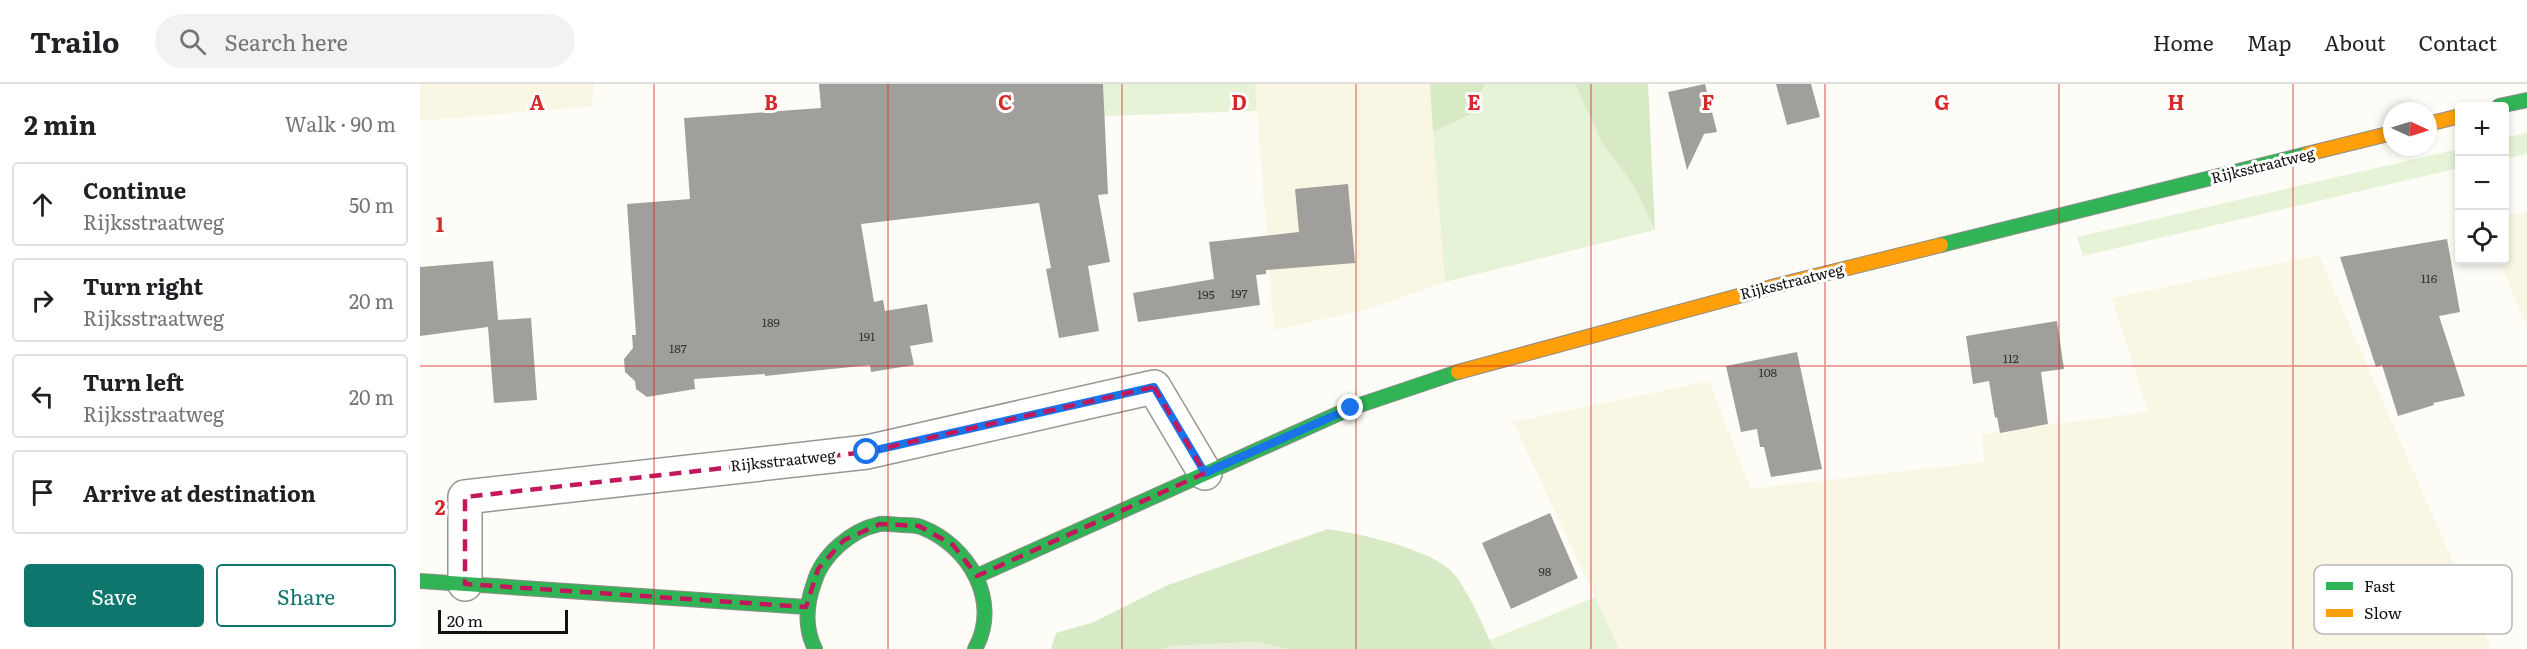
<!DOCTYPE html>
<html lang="en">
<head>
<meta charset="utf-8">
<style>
	:root { --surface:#fff; --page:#f2f2f2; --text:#202124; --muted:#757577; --line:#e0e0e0; --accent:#0f766e }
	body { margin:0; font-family:Literata,serif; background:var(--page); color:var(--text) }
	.controls { position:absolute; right:18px; top:18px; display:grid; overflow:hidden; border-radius:6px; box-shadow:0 3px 9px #0003 }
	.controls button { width:54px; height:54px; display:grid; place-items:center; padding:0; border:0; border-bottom:2px solid var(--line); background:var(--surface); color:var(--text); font:30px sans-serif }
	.compass { position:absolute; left:1963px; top:18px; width:54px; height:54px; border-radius:50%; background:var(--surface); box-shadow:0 3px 9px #0003; rotate:94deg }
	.scale { position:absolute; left:18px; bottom:15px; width:130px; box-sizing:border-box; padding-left:6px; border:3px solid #111; border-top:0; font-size:16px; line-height:21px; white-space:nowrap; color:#111; -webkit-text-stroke:4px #fff; paint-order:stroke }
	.stop { position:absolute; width:18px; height:18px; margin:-14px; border:4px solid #1a73e8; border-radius:50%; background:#fff }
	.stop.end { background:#1a73e8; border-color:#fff; box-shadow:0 2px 6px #0008 }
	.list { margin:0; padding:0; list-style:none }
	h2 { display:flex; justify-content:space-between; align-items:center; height:78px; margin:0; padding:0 24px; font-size:26px }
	h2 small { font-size:20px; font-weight:400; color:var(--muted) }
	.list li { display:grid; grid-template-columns:39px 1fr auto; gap:18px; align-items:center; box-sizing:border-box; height:84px; margin:0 12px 12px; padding:0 12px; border:2px solid var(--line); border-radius:6px }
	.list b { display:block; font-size:22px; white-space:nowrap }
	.list p { margin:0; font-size:20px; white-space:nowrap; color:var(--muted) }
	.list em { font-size:20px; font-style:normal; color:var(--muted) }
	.actions { display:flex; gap:12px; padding:18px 24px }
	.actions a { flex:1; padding:14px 0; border:2px solid var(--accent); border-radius:6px; text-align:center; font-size:21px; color:var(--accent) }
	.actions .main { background:var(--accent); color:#fff }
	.icon { flex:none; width:33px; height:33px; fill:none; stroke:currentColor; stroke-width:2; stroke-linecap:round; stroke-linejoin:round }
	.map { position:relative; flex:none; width:2107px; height:565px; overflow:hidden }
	header { display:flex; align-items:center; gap:36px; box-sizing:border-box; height:84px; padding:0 30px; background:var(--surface); border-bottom:2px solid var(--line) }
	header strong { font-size:28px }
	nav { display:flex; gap:33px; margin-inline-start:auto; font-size:21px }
	.search { width:420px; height:54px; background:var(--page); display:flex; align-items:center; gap:15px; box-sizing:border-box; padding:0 21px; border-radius:33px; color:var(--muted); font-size:22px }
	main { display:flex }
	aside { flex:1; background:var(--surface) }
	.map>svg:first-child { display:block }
	.farmland { fill:#f9f7e4 }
	.green { fill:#e7f3d7 }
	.forest { fill:#d8eac5 }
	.cemetery { fill:#e9eedb }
	.building { fill:#a19f9c }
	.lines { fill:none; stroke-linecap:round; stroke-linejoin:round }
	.street-casing { stroke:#979795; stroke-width:36 }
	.fast-casing { stroke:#8e8d8b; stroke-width:16 }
	.slow-casing { stroke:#8e8d8b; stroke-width:16 }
	.street { stroke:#fffffe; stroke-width:33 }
	.fast { stroke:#30b455; stroke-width:14 }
	.slow { stroke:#ff9f0a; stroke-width:14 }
	.route { stroke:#1a73e8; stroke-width:8 }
	.marked { fill:none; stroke:#c2185b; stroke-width:4.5; stroke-dasharray:12 8; stroke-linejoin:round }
	.grid { fill:none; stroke:#d62828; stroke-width:1.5; stroke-opacity:0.55 }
	.labels { text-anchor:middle; stroke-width:6; stroke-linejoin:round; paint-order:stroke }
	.number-label { font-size:12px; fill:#353434 }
	.street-label { font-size:15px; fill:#111; stroke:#fff }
	.key { fill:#fff; stroke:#b8b8b8; stroke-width:1.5 }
	.key-label { font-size:16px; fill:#111 }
	.grid-label { font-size:20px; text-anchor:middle; font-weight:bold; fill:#d62828; stroke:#fff; stroke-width:6; stroke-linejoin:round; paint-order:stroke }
</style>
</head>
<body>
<header>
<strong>Trailo</strong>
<div class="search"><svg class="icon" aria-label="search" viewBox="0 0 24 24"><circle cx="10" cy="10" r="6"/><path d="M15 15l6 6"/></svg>Search here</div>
<nav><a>Home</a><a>Map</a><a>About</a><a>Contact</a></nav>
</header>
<main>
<aside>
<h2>2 min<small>Walk · 90 m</small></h2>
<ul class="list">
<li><svg class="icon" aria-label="ahead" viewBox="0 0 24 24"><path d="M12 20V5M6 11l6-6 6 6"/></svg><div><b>Continue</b><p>Rijksstraatweg</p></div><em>50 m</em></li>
<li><svg class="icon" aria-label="right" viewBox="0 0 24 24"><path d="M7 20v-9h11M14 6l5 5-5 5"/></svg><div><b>Turn right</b><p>Rijksstraatweg</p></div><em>20 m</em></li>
<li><svg class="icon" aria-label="left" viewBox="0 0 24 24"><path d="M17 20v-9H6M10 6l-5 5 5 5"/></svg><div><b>Turn left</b><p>Rijksstraatweg</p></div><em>20 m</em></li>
<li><svg class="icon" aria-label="arrive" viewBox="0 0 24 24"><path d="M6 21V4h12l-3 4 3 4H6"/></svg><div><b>Arrive at destination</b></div></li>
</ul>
<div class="actions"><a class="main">Save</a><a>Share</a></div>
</aside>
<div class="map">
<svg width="2107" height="565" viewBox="0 0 2107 565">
	<rect width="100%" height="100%" fill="#fdfcf7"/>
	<!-- farmland -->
	<path class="farmland" d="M 0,0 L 174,0 L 172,22 L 0,37 Z
		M 835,0 L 1010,0 L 1025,198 L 945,226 L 854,246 Z
		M 2107,128 L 2107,243 L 2079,176 L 2084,176 L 2085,132 Z
		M 1899,171 L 2071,565 L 1199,565 L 1093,338 L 1289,297 L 1331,405 L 1564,378 L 1562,350 L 1728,328 L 1692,214 Z"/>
	<!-- green -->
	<path class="green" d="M 683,0 L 835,0 L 837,27 L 684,32 Z
		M 1065,0 L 1155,0 L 1181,57 L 1215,104 L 1235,146 L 1025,198 L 1013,48 L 1050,31 Z
		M 2107,49 L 2107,70 L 2085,75 L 2085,54 Z
		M 2039,65 L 2039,84 L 1663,172 L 1657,153 Z
		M 1175,513 L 1199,565 L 1074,565 L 1070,556 Z"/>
	<!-- forest -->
	<path class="forest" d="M 1010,0 L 1065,0 L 1050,31 L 1013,48 Z
		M 1155,0 L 1228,0 L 1235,146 L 1215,104 L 1181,57 Z
		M 908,445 C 941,450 1001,463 1028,484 C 1045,498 1064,544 1074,565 L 867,565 L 836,558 L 752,562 L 744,565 L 631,565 L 636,549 L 674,538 L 748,501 Z"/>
	<!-- cemetery -->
	<path class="cemetery" d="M 836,558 L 867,565 L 744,565 L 752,562 Z"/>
	<!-- building -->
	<path class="building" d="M 399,0 L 683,0 L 688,110 L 678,111 L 690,178 L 668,182 L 679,247 L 639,254 L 626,185 L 631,184 L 619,119 L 441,140 L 454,218 L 463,216 L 465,227 L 507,220 L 513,258 L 490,262 L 494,281 L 451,288 L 450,281 L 345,292 L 345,290 L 274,295 L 275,305 L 227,313 L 216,305 L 215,297 L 205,288 L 204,275 L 213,264 L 212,251 L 216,251 L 207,120 L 270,115 L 264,34 L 401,24 Z
		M 1285,0 L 1297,48 L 1284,50 L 1267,86 L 1248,8 Z
		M 1356,0 L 1391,0 L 1400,33 L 1367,41 Z
		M 928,100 L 935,179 L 846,186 L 846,190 L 836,191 L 840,221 L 718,238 L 713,209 L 794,195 L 789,158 L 879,148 L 875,105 Z
		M 2027,155 L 2040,228 L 2019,232 L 2045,312 L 2013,319 L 2014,321 L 1978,332 L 1962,281 L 1956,283 L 1920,173 Z
		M 73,177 L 78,236 L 111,234 L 117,316 L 74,319 L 68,243 L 0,252 L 0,183 Z
		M 1637,237 L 1644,285 L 1621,288 L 1628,340 L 1580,349 L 1577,333 L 1575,334 L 1569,297 L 1553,300 L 1546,252 Z
		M 1377,268 L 1402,385 L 1351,393 L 1344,363 L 1340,363 L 1337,345 L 1321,348 L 1306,282 Z
		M 1130,429 L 1158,494 L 1091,525 L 1062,459 Z"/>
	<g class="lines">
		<!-- street casing -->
		<g class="street-casing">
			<path id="street" d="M 45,500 L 45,413 L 447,368 L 734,303 L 785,389"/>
		</g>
		<!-- fast casing -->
		<g class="fast-casing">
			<path id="fast" d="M 2079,22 L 2107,16
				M 1521,161 L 1887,70
				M 557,492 L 931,324 L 1038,288
				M 0,497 L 386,523
				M 395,565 C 384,543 386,521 394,499 C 402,471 431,446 460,440 C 466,439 476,441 483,441 C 488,441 495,441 501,443 C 548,461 582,517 555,565"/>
		</g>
		<!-- slow casing -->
		<g class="slow-casing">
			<path id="slow" d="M 2008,40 L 2040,32
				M 1887,70 L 1972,49
				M 1038,288 L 1363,200 L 1521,161"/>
		</g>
		<!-- street -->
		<use href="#street" class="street"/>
		<!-- fast -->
		<use href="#fast" class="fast"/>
		<!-- slow -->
		<use href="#slow" class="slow"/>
	</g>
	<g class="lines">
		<!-- route -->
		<path class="route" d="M 447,368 L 734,303 L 785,389 L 931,324"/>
	</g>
	<!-- marked area -->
	<path class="marked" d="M 734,303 L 785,389 L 557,492 L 533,461 L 499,442 L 460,440 L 424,456 L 398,485 L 386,523 L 45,500 L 45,413 L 447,368 Z"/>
	<!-- grid -->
	<path class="grid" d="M 234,0 L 234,565M 468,0 L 468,565M 702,0 L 702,565M 936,0 L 936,565M 1171,0 L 1171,565M 1405,0 L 1405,565M 1639,0 L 1639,565M 1873,0 L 1873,565M 0,282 L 2107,282"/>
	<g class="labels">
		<!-- number labels -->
		<g class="number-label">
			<text x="2009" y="199">116</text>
			<text x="819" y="214">197</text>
			<text x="786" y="215">195</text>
			<text x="351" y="243">189</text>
			<text x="447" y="257">191</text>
			<text x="258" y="269">187</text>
			<text x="1591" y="279">112</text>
			<text x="1348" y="293">108</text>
			<text x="1125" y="492">98</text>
		</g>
		<!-- street labels -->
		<g class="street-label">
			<text transform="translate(1843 82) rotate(-14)" y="5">Rijksstraatweg</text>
			<text transform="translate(1372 198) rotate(-14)" y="5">Rijksstraatweg</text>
			<text transform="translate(363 377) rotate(-6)" y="5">Rijksstraatweg</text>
		</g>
	</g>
	<!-- legend -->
	<rect x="1894" y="481" width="198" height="69" rx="9" class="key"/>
	<rect x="1906" y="498" width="27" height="8" fill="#30b455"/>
	<rect x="1906" y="525" width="27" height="8" fill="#ff9f0a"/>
	<g class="key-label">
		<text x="1944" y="508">Fast</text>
		<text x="1944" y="535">Slow</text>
	</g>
	<g class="grid-label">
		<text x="117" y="26">A</text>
		<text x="351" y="26">B</text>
		<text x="585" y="26">C</text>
		<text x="819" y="26">D</text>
		<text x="1054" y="26">E</text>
		<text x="1288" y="26">F</text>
		<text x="1522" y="26">G</text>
		<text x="1756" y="26">H</text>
		<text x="20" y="148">1</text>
		<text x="20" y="431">2</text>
	</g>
</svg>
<div class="controls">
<button>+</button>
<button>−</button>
<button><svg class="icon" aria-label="locate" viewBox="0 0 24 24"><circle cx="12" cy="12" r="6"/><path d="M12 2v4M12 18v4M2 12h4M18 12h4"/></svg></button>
</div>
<svg class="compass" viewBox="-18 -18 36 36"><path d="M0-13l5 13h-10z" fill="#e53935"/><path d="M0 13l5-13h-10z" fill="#757577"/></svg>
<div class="scale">20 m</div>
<div class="stop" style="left:447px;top:368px"></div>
<div class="stop end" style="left:931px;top:324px"></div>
</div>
</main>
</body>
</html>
